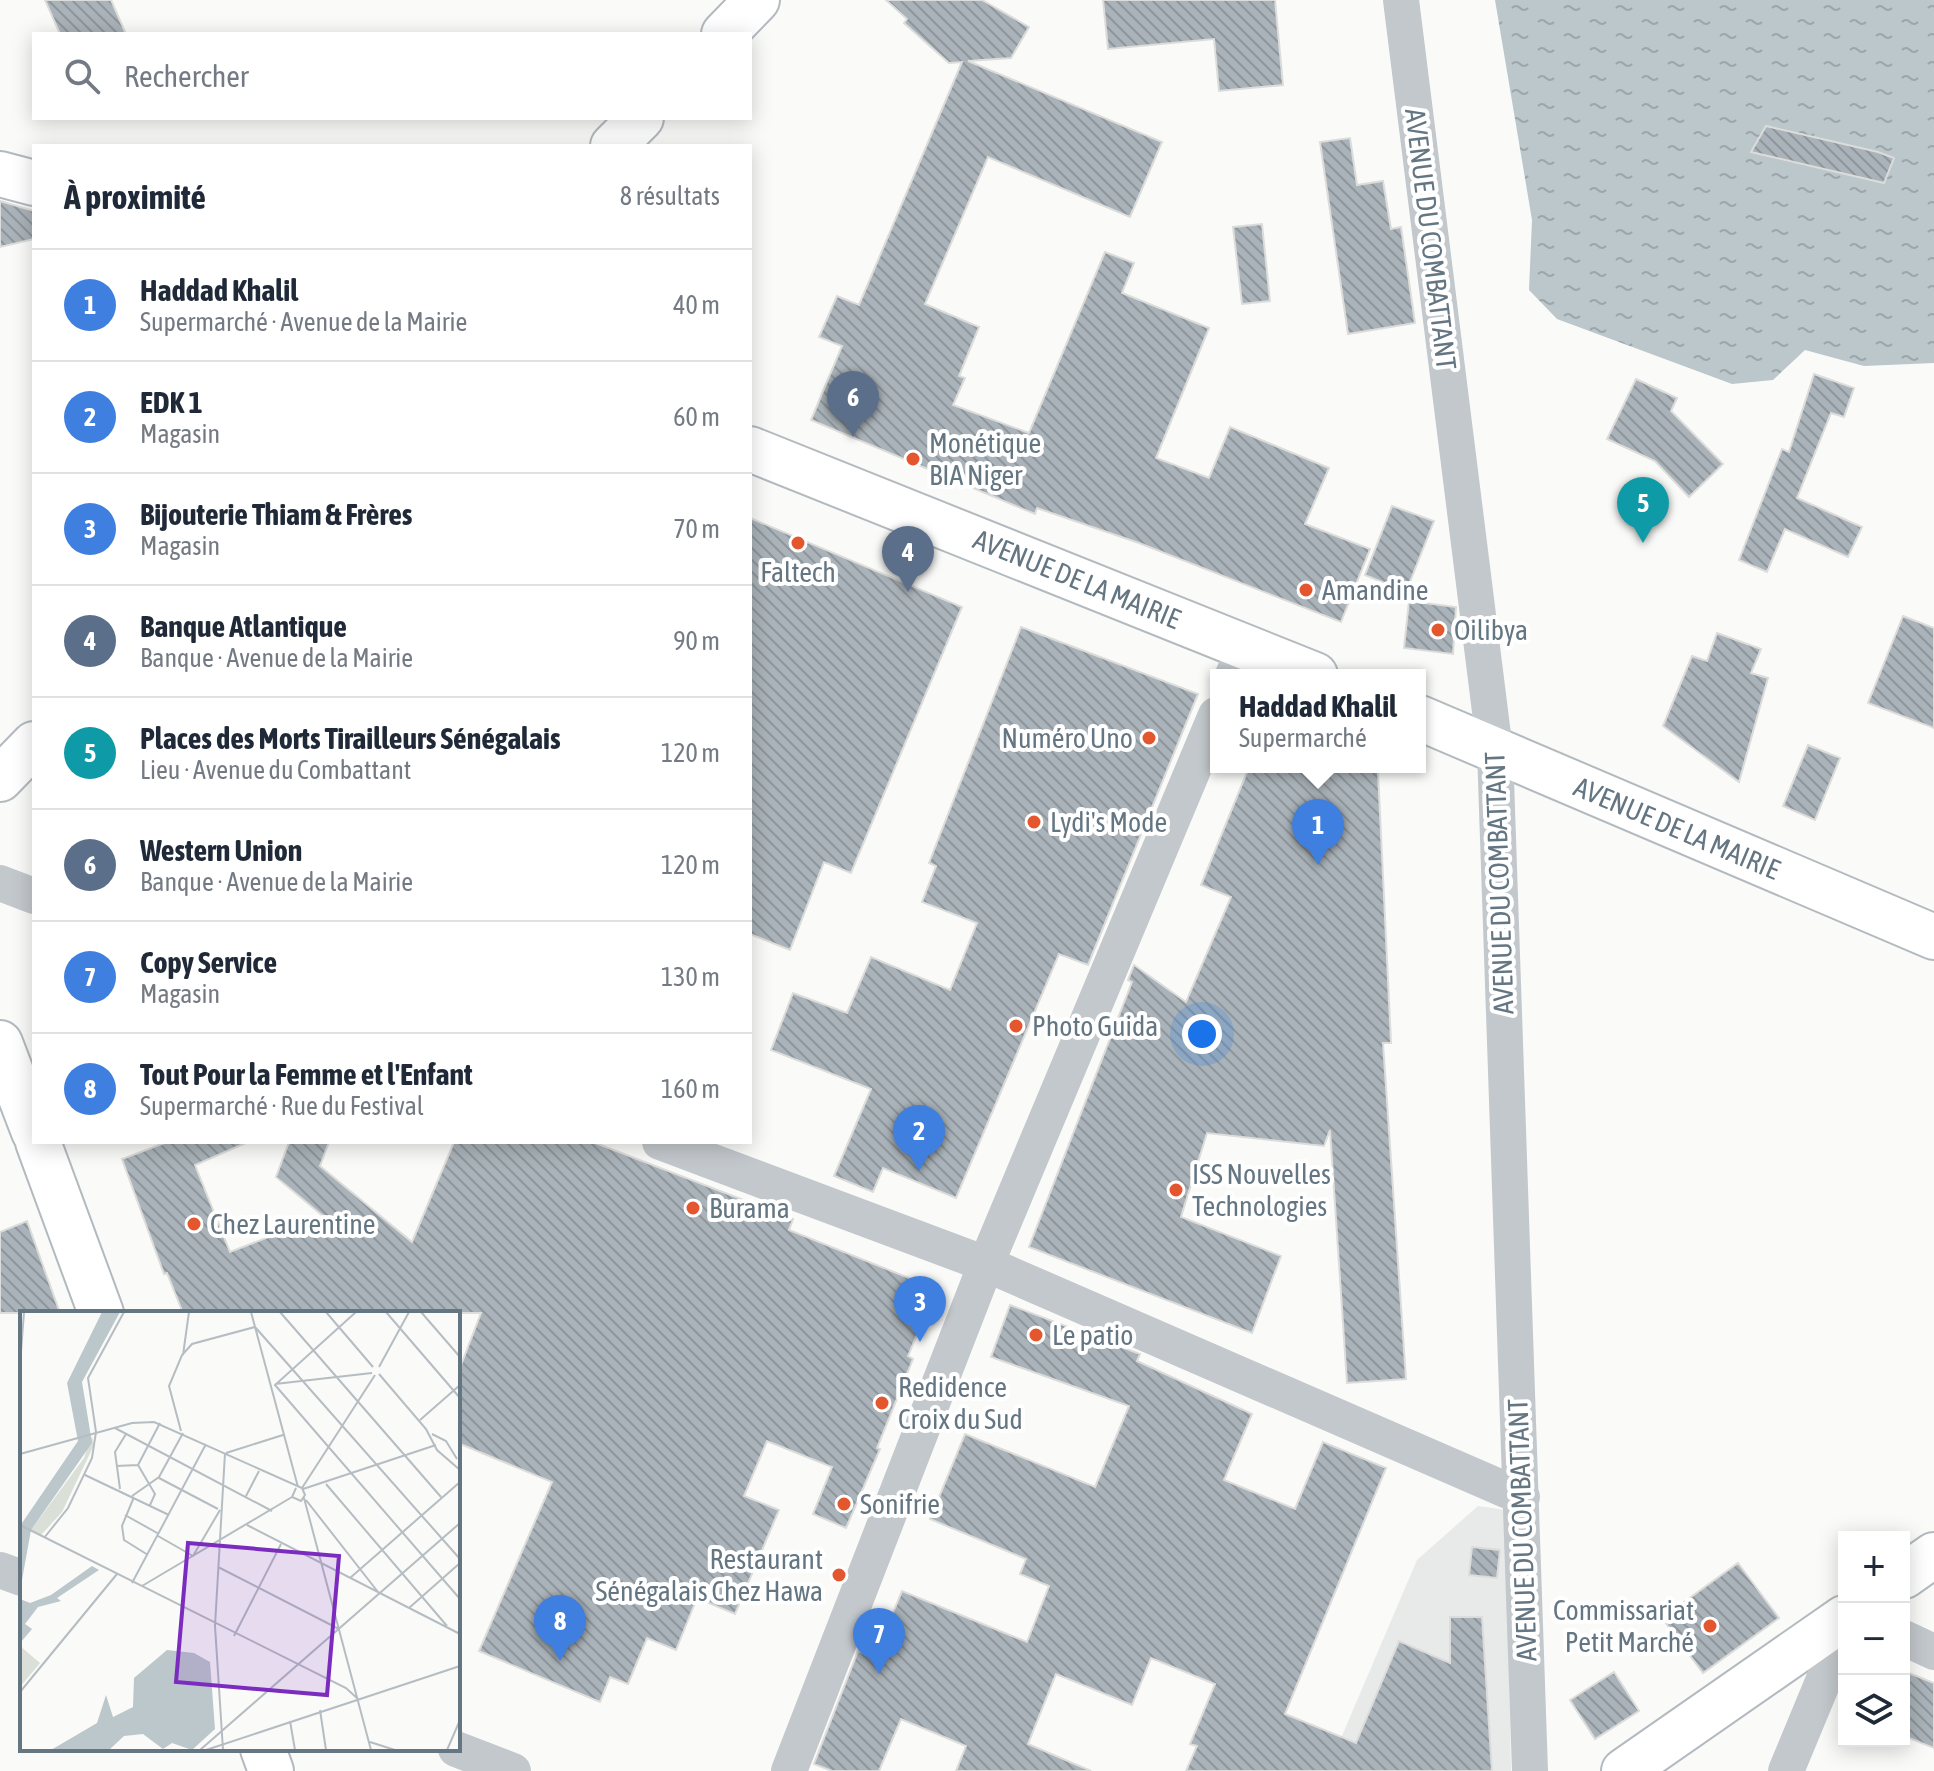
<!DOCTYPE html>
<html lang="fr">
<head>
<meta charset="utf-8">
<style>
	:root { --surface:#fff; --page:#f2f2f3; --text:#1f2937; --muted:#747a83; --line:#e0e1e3; --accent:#e4572e }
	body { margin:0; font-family:"Asap Condensed",sans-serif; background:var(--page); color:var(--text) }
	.controls { position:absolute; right:24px; bottom:24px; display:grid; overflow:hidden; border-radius:0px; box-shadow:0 4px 20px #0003 }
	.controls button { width:72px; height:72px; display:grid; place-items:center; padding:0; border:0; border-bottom:2px solid var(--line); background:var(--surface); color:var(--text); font:40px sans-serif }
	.you { position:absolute; left:1202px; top:1034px; width:28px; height:28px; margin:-20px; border:6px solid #fff; border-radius:50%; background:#1a73e8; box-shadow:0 0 0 12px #1a73e833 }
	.badge { display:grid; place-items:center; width:52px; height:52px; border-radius:50%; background:var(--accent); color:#fff; font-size:26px; font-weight:700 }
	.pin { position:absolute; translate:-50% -66px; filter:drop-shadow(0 2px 4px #0008) }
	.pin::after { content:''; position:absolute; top:42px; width:28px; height:24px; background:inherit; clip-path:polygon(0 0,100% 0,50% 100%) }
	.popup { position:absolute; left:1210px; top:669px; width:216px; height:104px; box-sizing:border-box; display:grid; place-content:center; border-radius:0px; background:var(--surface); filter:drop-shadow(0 2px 6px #0005); font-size:26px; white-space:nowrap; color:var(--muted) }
	.popup b { font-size:30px; color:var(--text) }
	.popup::after { content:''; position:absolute; left:50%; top:100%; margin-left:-16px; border:16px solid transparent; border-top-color:var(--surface) }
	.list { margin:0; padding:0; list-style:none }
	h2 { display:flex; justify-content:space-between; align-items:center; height:104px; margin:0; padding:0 32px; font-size:34px }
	h2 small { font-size:26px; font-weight:400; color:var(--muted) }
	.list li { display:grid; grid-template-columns:52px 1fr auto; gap:24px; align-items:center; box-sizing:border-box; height:112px; padding:0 32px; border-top:2px solid var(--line) }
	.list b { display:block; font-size:30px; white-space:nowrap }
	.list p { margin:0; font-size:26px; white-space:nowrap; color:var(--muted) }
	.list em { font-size:26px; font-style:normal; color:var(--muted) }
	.icon { flex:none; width:44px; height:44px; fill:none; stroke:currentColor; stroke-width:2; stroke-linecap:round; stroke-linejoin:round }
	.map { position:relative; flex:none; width:1934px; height:1771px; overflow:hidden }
	.search { position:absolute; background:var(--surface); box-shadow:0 4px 20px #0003; left:32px; top:32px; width:720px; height:88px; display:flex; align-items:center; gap:20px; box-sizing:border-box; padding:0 28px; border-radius:0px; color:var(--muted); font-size:30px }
	.panel { position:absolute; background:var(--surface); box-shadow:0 4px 20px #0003; left:32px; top:144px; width:720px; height:1000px; border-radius:0px }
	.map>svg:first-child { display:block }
	.built { fill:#e8e9e9 }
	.water { fill:url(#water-ripples) }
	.building { fill:url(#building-back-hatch); stroke:#dcdcda; stroke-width:2 }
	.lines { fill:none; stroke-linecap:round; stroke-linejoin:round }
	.secondary-casing { stroke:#b3babf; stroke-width:48 }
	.street { stroke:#c3c8cc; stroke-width:36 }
	.secondary { stroke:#fff; stroke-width:44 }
	.poi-dot { fill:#e4572e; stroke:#fff; stroke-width:3 }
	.labels { text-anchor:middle; stroke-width:8; stroke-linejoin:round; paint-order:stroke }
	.street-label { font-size:28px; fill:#657683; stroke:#fff }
	.poi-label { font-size:28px; fill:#657683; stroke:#fff; text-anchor:start }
	.inset-road { fill:none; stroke:#b5bdc2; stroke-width:2 }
	.view { fill:#7b2cbf; fill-opacity:0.15; stroke:#7b2cbf; stroke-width:4 }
	.inset-edge { fill:none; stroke:#657683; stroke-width:4 }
</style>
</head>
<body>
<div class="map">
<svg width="1934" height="1771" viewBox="0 0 1934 1771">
	<defs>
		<pattern id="water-ripples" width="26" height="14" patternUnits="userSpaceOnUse" patternTransform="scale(2)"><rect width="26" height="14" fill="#bbc7cb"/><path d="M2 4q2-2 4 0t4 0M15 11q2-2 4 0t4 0" fill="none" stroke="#9ca6aa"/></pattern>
		<pattern id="building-back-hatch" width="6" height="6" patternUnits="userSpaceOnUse" patternTransform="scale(2)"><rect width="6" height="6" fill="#aab3b9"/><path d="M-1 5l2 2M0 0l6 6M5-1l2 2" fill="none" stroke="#8e969c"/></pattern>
	</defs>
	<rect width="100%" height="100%" fill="#fafaf8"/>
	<!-- built -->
	<path class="built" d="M 1478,1506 L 1506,1510 L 1511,1771 L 1327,1771 L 1417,1560 Z"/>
	<!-- water -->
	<path class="water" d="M 1495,0 L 1934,0 L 1934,363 L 1864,366 L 1805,350 L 1773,380 L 1732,384 L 1557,319 L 1529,290 L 1532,220 Z"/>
	<!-- building -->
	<path class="building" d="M 45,0 L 111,0 L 126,34 L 60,34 Z
		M 886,0 L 982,0 L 1029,27 L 1011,58 L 968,61 L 1162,142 L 1130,217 L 988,157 L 925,304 L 979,327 L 959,376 L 965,378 L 953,405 L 1029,433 L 1105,252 L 1134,263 L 1122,293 L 1209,328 L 1156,458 L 1209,478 L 1230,427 L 1329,468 L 1305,524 L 1370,549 L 1341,622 L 1139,543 L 1037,508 L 1035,514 L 811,420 L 842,346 L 819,337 L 837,296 L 859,305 L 962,62 L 949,63 L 904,23 L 907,19 Z
		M 1103,0 L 1275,0 L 1283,85 L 1219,91 L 1214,39 L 1108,49 Z
		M 1766,126 L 1878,152 L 1894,158 L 1884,183 L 1751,152 Z
		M 1350,138 L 1357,185 L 1383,181 L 1391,229 L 1401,227 L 1415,323 L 1348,334 L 1320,142 Z
		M 0,201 L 34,211 L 34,239 L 0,247 Z
		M 1262,224 L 1270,301 L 1242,304 L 1233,227 Z
		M 1814,374 L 1854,388 L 1844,417 L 1831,413 L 1797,498 L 1862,527 L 1848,557 L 1785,529 L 1767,572 L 1739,560 L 1782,449 L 1789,452 Z
		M 1636,379 L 1677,398 L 1671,411 L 1723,464 L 1689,497 L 1655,461 L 1607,439 Z
		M 1392,506 L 1434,521 L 1406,592 L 1365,575 Z
		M 750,518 L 962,607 L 851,873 L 824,862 L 790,950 L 750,934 Z
		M 1409,601 L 1456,607 L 1453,654 L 1404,648 Z
		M 1903,616 L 1934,628 L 1934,728 L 1868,703 Z
		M 1021,627 L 1198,694 L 1088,965 L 1059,954 L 956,1198 L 883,1168 L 873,1192 L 834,1176 L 871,1089 L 771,1050 L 793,993 L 847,1013 L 871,957 L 950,990 L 977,923 L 922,902 L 936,866 L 929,863 Z
		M 1717,633 L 1761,649 L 1751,673 L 1768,678 L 1739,782 L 1663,726 L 1692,656 L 1707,661 Z
		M 1808,745 L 1840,758 L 1815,820 L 1783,806 Z
		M 1249,767 L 1365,767 L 1378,772 L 1391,1043 L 1383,1043 L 1406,1379 L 1347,1383 L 1330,1130 L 1324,1146 L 1207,1133 L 1181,1217 L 1281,1256 L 1252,1333 L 1029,1247 L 1132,982 L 1128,980 L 1134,965 L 1186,1002 L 1231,897 L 1201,885 Z
		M 167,1142 L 248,1142 L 195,1165 L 230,1252 L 323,1216 L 276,1177 L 289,1142 L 329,1142 L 320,1166 L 412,1242 L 454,1142 L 593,1142 L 793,1219 L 789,1230 L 919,1282 L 930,1304 L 908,1356 L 913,1359 L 877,1448 L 880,1449 L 846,1528 L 813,1514 L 832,1467 L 767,1441 L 744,1496 L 779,1510 L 735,1614 L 697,1598 L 676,1650 L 647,1638 L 628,1684 L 610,1677 L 600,1702 L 479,1651 L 552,1482 L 458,1443 L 458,1373 L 481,1313 L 183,1313 L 167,1273 L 164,1274 L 122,1159 Z
		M 27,1221 L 60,1313 L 0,1313 L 0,1232 Z
		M 1010,1305 L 1140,1354 L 1137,1361 L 1252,1414 L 1224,1480 L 1295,1509 L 1323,1442 L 1386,1468 L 1285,1714 L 1356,1743 L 1399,1641 L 1450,1663 L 1450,1617 L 1482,1617 L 1492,1771 L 1186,1771 L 1197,1746 L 1190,1744 L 1215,1684 L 1151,1658 L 1132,1705 L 1056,1674 L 1028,1744 L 1091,1771 L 956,1771 L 966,1746 L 901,1719 L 879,1771 L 832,1771 L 814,1764 L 858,1651 L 874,1658 L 902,1591 L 1027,1642 L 1049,1586 L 1020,1574 L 1026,1559 L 930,1519 L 965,1434 L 1095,1487 L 1129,1406 L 991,1357 Z
		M 1472,1547 L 1500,1550 L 1497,1578 L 1469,1575 Z
		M 1738,1563 L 1779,1618 L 1703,1673 L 1662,1618 Z
		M 1904,1671 L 1934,1683 L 1934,1748 L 1904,1736 Z
		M 1614,1672 L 1639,1711 L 1595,1739 L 1570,1700 Z"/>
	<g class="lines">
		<!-- secondary casing -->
		<g class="secondary-casing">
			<path id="secondary" d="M 724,34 L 757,0
				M 613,146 L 641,118
				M 0,174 L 34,183
				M 750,449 L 1315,675
				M 1420,718 L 1934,937
				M 0,779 L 34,744
				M 0,1043 L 34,1132
				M 38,1142 L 101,1313
				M 1904,1576 L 1934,1555
				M 263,1749 L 271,1771
				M 1624,1771 L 1844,1618"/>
		</g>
		<!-- street -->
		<path class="street" d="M 1401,0 L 1495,751 L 1530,1771
			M 1233,675 L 1245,647
			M 0,883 L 34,896
			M 660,1142 L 986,1264 L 1522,1497
			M 0,1570 L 22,1578
			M 1904,1638 L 1934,1652
			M 456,1749 L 513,1771
			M 789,1771 L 986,1264 L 1216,715
			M 1786,1771 L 1844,1631"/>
		<!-- secondary -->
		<use href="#secondary" class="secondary"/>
	</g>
	<!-- markers -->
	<g class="poi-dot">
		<circle cx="913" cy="459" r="8"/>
		<circle cx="798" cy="543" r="8"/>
		<circle cx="1306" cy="590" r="8"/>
		<circle cx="1438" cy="630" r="8"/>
		<circle cx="1149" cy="738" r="8"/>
		<circle cx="1034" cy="822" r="8"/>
		<circle cx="1016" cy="1026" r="8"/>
		<circle cx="1176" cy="1190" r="8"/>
		<circle cx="693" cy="1208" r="8"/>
		<circle cx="194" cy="1224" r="8"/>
		<circle cx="1036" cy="1335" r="8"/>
		<circle cx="882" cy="1403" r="8"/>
		<circle cx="844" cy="1504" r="8"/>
		<circle cx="839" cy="1575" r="8"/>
		<circle cx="1710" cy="1626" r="8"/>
	</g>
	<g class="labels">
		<!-- street labels -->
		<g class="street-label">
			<text transform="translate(1431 239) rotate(83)" y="10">AVENUE DU COMBATTANT</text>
			<text transform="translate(1077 579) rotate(22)" y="10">AVENUE DE LA MAIRIE</text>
			<text transform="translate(1677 828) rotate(23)" y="10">AVENUE DE LA MAIRIE</text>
			<text transform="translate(1499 883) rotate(-92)" y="10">AVENUE DU COMBATTANT</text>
			<text transform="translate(1522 1530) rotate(-92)" y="10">AVENUE DU COMBATTANT</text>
		</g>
		<!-- poi labels -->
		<g class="poi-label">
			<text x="929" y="453">Monétique<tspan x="929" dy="32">BIA Niger</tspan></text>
			<text x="798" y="582" text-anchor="middle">Faltech</text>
			<text x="1322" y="600">Amandine</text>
			<text x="1454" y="640">Oilibya</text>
			<text x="1133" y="748" text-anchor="end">Numéro Uno</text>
			<text x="1050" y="832">Lydi's Mode</text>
			<text x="1032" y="1036">Photo Guida</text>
			<text x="1192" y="1184">ISS Nouvelles<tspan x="1192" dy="32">Technologies</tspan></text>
			<text x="709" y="1218">Burama</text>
			<text x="210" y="1234">Chez Laurentine</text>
			<text x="1052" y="1345">Le patio</text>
			<text x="898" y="1397">Redidence<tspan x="898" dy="32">Croix du Sud</tspan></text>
			<text x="860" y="1514">Sonifrie</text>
			<text x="823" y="1569" text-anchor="end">Restaurant<tspan x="823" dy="32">Sénégalais Chez Hawa</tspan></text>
			<text x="1694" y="1620" text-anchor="end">Commissariat<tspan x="1694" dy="32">Petit Marché</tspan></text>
		</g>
	</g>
	<!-- overview -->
	<g transform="translate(20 1311)">
		<rect width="440" height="440" fill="#fafaf8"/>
		<path d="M 72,125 L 74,134 L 42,201 L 21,224 L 11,219 L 64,147 ZM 0,335 L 20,352 L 0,376 Z" fill="#dadfd7"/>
		<path d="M 82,1 L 100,1 L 62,71 L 72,132 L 11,219 L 0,280 L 0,215 L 58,130 L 47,72 ZM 72,255 L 79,259 L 37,287 L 41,290 L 18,296 L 5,313 L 12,318 L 0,332 L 0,288 L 10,292 L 31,284 ZM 147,339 L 174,342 L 190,351 L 195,418 L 172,439 L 152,432 L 143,438 L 123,423 L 104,425 L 89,439 L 31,439 L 77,412 L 86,384 L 93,406 L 113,396 L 114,367 Z" fill="#bbc7cb"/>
		<path class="inset-road" d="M 231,1 L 278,176M 260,1 L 421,186M 306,1 L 353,56M 336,1 L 255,74 L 440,288M 366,1 L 440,87M 401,1 L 440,46M 163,44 L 169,1M 0,54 L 4,1M 359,56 L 389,1M 359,63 L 406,118 L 417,139 L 440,159M 255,73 L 352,62M 400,109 L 440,74M 95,117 L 252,200M 161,120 L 149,75 L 162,44 L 172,33 L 235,16 L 440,248M 412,123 L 426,130 L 437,148M 206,142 L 263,124M 0,143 L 112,112 L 134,111 L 282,177 L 285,184 L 281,190 L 272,186 L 276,177M 118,154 L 135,183 L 130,194M 96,155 L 118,154 L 140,112M 65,164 L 149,204M 139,167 L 198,198M 306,173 L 427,315M 282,177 L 355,64M 100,178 L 95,141 L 106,123M 283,178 L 416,134M 112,185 L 139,166 L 163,122M 226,185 L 239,160M 114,186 L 102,215 L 104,229 L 128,244M 284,187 L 351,439M 286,189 L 358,281M 105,204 L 139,223M 0,214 L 326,377 L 338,388M 227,214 L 440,323M 138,225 L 173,245 L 200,199M 24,227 L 48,197 L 72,147 L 76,121 L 68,67 L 104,1M 198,256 L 319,318M 330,267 L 440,171M 112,272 L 186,133M 122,275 L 272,186M 389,297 L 440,252M 214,325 L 261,233M 0,381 L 97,263M 300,399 L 306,439M 270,410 L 275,439M 350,431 L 375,439M 180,439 L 440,212M 186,439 L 440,355M 203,439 L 195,315 L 205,142M 427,439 L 440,409"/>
		<path class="view" d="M 168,232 L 319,245 L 307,384 L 156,371 Z"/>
		<rect width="440" height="440" class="inset-edge"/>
	</g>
</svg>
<div class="controls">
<button>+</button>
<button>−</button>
<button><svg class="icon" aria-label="layers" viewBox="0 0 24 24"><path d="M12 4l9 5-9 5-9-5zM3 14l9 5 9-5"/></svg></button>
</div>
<div class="you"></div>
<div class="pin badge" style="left:1318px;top:865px;background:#3f7fe0">1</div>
<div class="popup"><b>Haddad Khalil</b>Supermarché</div>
<div class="pin badge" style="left:919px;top:1171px;background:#3f7fe0">2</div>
<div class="pin badge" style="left:920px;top:1342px;background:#3f7fe0">3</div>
<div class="pin badge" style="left:908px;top:592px;background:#5c6f8a">4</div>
<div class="pin badge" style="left:1643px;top:543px;background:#0f9aa8">5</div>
<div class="pin badge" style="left:853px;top:437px;background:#5c6f8a">6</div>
<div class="pin badge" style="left:879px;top:1674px;background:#3f7fe0">7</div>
<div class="pin badge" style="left:560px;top:1661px;background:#3f7fe0">8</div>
<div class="search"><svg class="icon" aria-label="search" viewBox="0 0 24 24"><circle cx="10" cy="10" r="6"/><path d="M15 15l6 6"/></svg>Rechercher</div>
<section class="panel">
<h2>À proximité<small>8 résultats</small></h2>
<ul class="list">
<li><span class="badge" style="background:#3f7fe0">1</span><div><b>Haddad Khalil</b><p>Supermarché · Avenue de la Mairie</p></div><em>40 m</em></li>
<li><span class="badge" style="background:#3f7fe0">2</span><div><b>EDK 1</b><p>Magasin</p></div><em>60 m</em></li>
<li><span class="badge" style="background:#3f7fe0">3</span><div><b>Bijouterie Thiam &amp; Frères</b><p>Magasin</p></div><em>70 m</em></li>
<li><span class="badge" style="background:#5c6f8a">4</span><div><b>Banque Atlantique</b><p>Banque · Avenue de la Mairie</p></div><em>90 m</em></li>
<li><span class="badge" style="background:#0f9aa8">5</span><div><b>Places des Morts Tirailleurs Sénégalais</b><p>Lieu · Avenue du Combattant</p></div><em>120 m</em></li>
<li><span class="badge" style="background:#5c6f8a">6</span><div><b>Western Union</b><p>Banque · Avenue de la Mairie</p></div><em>120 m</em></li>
<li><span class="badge" style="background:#3f7fe0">7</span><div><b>Copy Service</b><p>Magasin</p></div><em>130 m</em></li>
<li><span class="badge" style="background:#3f7fe0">8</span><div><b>Tout Pour la Femme et l'Enfant</b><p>Supermarché · Rue du Festival</p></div><em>160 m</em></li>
</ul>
</section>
</div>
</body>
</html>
